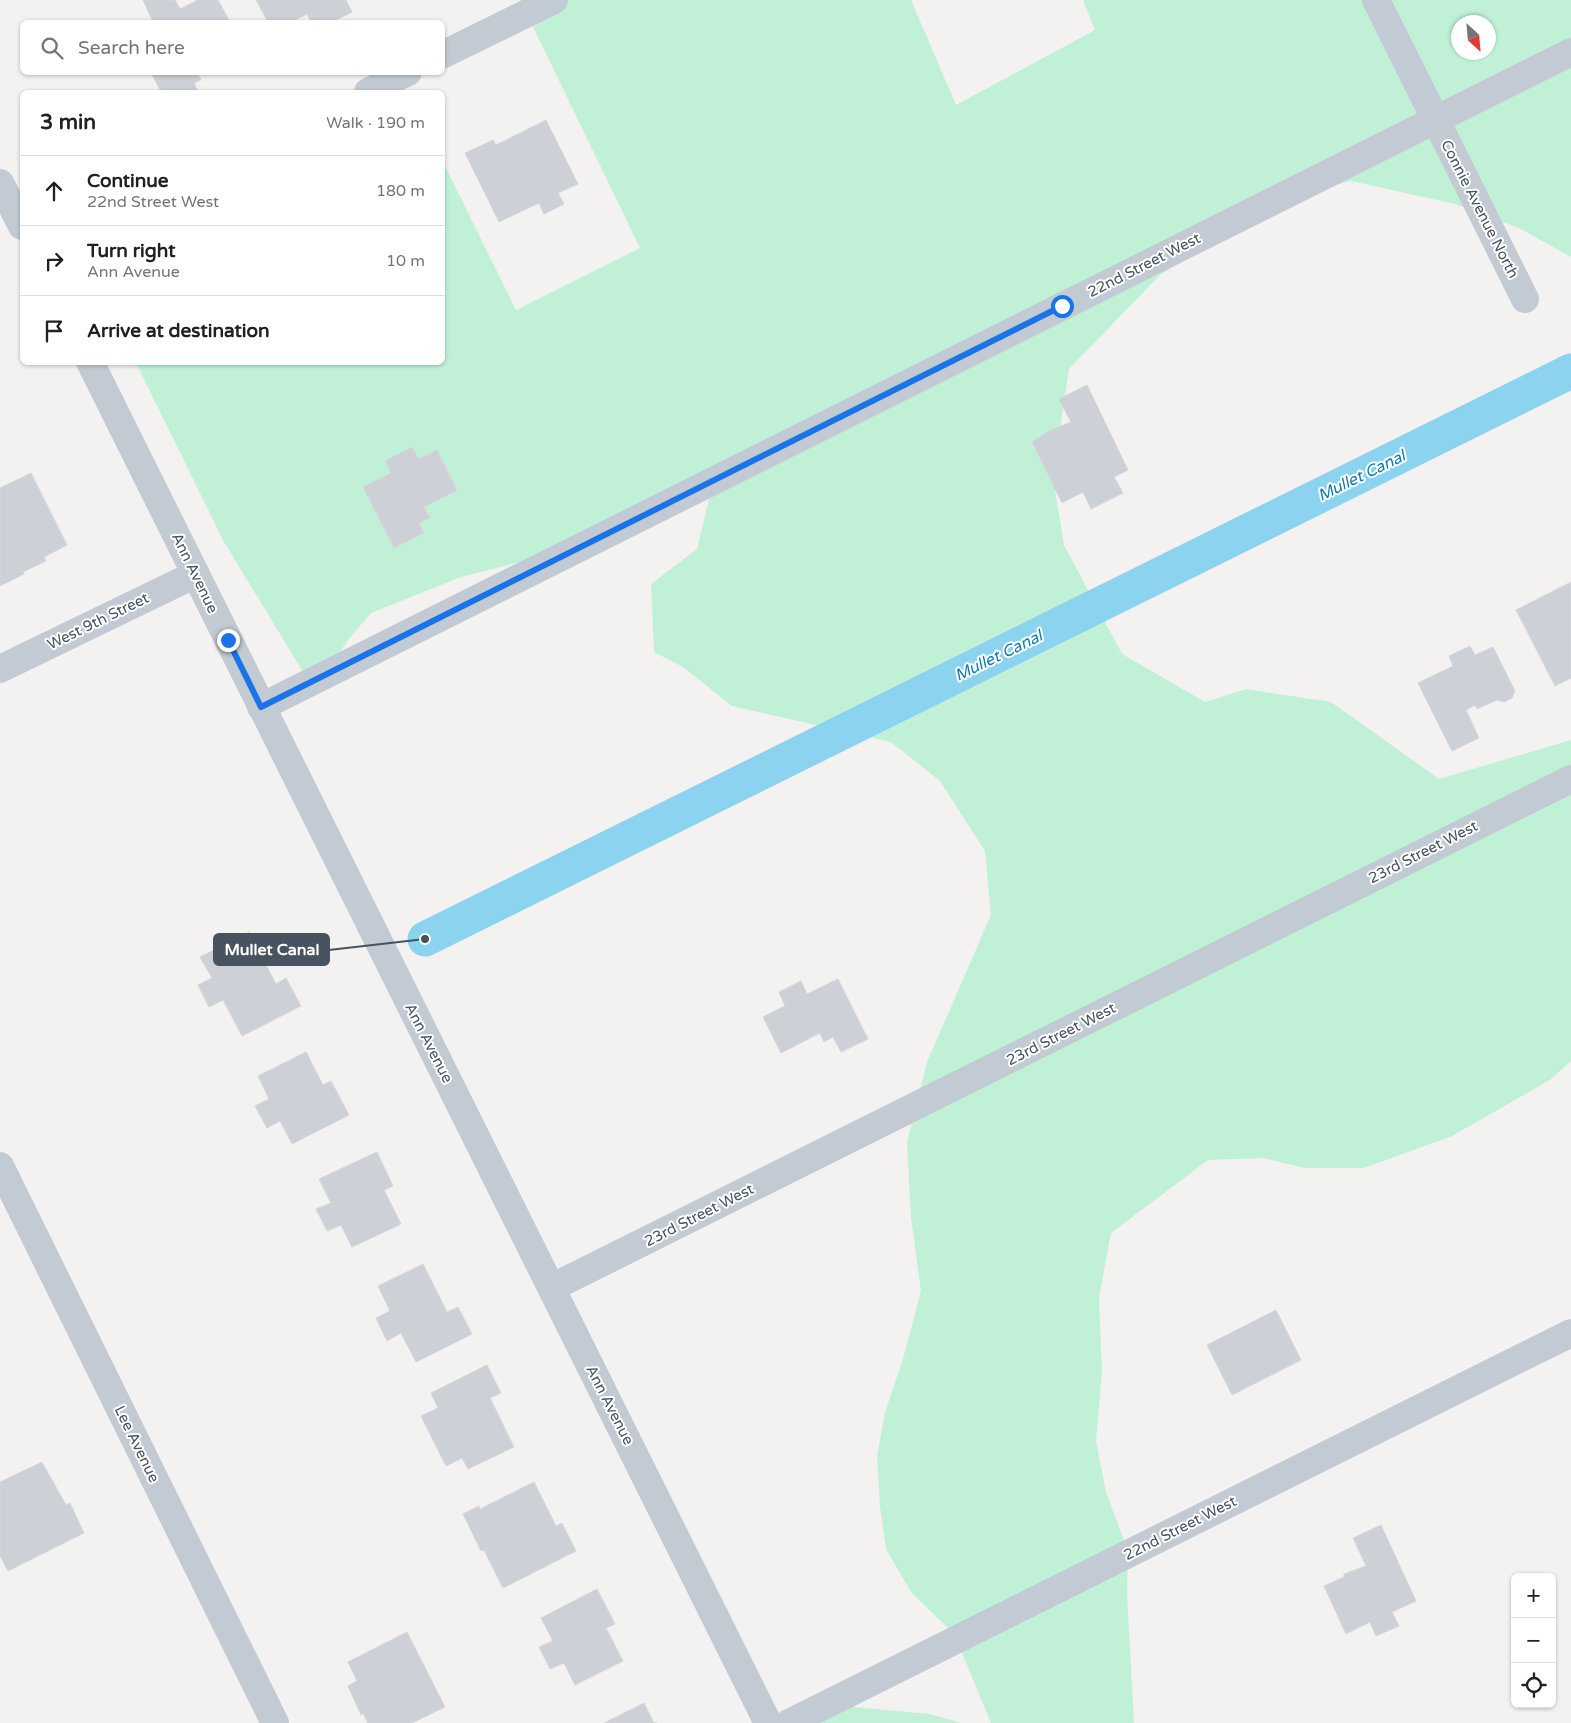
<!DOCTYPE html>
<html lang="en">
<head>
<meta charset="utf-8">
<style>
	:root { --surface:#fff; --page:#f6f6f6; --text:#202124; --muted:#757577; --line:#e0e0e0 }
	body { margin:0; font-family:"Varela Round",sans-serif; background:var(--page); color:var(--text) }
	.controls { position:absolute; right:15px; bottom:15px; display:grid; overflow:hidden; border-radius:8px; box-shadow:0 1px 4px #0004 }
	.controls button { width:45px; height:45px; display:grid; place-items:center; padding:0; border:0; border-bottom:1px solid var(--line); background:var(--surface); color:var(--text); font:25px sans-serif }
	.compass { position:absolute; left:1451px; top:15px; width:45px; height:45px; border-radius:50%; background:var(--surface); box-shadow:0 1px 4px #0004; rotate:154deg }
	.stop { position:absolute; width:15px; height:15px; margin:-11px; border:4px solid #1a73e8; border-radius:50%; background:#fff }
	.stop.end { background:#1a73e8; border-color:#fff; box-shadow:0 1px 5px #0008 }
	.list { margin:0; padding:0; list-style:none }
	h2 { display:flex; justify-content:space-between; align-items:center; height:65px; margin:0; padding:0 20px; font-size:21px }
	h2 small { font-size:16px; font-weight:400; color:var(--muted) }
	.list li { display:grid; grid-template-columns:32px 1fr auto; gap:15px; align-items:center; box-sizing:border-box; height:70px; padding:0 20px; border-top:1px solid var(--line) }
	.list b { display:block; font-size:19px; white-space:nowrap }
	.list p { margin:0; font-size:16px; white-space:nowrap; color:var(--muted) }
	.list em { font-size:16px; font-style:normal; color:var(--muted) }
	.icon { flex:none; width:28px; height:28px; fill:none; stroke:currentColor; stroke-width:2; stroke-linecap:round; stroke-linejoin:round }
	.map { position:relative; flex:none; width:1571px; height:1723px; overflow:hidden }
	.search { position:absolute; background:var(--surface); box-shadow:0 1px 4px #0004; left:20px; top:20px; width:425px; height:55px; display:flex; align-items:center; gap:12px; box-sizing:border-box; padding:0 18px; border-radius:8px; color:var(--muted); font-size:19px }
	.panel { position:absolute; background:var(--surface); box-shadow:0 1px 4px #0004; left:20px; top:90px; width:425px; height:275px; border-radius:8px }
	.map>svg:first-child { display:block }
	.green { fill:#c0f1d6; fill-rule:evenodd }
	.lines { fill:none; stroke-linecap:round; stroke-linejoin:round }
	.canal { stroke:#8cd3ef; stroke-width:35 }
	.building { fill:#cdd0d6; stroke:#d5d7dd }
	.street { stroke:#c2cad3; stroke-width:28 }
	.route { stroke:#1a73e8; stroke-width:6 }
	.labels { text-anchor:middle; stroke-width:4; stroke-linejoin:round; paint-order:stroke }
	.street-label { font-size:15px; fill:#485360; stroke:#fff }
	.water-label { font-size:16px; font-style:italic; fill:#087cab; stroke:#fff }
	.leader { fill:none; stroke:#485360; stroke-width:2 }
	.callout-dot { fill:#485360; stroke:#fff; stroke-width:2 }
	.callout { fill:#485360; stroke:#485360; stroke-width:2 }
	.callout-label { font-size:16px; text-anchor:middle; font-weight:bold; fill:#fff }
</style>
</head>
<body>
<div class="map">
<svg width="1571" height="1723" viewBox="0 0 1571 1723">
	<rect width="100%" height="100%" fill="#f4f1f1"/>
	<!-- green -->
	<path class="green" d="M 520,0 L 911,0 L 956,105 L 1095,30 L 1083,0 L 1571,0 L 1571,257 L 1519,228 L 1455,204 L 1351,181 L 1278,199 L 1160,275 L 1069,369 L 1053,477 L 1064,545 L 1122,654 L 1205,702 L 1246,689 L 1331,702 L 1439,779 L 1571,740 L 1571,1061 L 1550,1080 L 1452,1136 L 1364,1168 L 1305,1168 L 1263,1158 L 1208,1160 L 1111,1233 L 1099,1298 L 1102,1371 L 1096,1441 L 1106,1492 L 1128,1551 L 1127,1594 L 1134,1723 L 991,1723 L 954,1634 L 911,1592 L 886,1549 L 880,1507 L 877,1457 L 885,1412 L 903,1359 L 921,1291 L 911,1217 L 907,1142 L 927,1062 L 991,915 L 985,851 L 940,781 L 891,742 L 732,706 L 683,667 L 654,652 L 651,584 L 697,549 L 711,491 L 520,562 L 461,577 L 371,613 L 348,640 L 314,690 L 224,542 L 136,363 L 442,362 L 443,162 L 516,310 L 640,248 ZM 1458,22 L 1488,22 L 1488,52 L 1458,52 Z
		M 844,1706 L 929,1714 L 962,1723 L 767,1723 Z"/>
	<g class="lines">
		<!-- canal -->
		<path class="canal" d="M 425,939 L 1571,371"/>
	</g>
	<!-- building -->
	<path class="building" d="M 143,0 L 175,0 L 180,9 L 198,0 L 218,0 L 230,22 L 153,22 Z
		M 256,0 L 346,0 L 352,12 L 332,22 L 320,22 L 319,20 L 311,22 L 307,14 L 291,22 L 268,22 Z
		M 151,72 L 197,72 L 201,80 L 194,83 L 198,92 L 161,92 Z
		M 546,120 L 578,184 L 558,193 L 564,204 L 544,214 L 539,203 L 499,222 L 465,153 L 493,140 L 496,145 Z
		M 1087,385 L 1128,470 L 1114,477 L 1123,493 L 1091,509 L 1083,492 L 1062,503 L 1032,442 L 1047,432 L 1071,422 L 1059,399 Z
		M 412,447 L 419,459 L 437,450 L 457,490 L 424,507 L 430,518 L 419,523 L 424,533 L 394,548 L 363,487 L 391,473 L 385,461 Z
		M 31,473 L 67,545 L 44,557 L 46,561 L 23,572 L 24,574 L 0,586 L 0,488 Z
		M 1571,582 L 1571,678 L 1555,686 L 1516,610 Z
		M 1470,646 L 1475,655 L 1493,647 L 1515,691 L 1512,698 L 1504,702 L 1497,700 L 1477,709 L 1475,705 L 1466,710 L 1479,738 L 1452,751 L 1418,683 L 1453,666 L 1449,656 Z
		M 249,932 L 259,952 L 267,947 L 274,961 L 266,965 L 276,984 L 286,978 L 301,1006 L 242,1036 L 223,1000 L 209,1007 L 198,985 L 212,978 L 200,957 Z
		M 838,979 L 868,1039 L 841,1052 L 833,1037 L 824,1042 L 820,1033 L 781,1053 L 763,1017 L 785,1006 L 779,992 L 801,981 L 807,994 Z
		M 306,1052 L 323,1085 L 331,1081 L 349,1115 L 292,1144 L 280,1121 L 267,1128 L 255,1106 L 269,1099 L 258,1076 Z
		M 377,1152 L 393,1186 L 384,1190 L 401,1224 L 352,1247 L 341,1225 L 327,1231 L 316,1209 L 331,1203 L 319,1179 Z
		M 423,1264 L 447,1312 L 458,1307 L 472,1334 L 416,1362 L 401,1333 L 387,1341 L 376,1318 L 390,1311 L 378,1286 Z
		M 1276,1310 L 1301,1360 L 1232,1395 L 1207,1345 Z
		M 487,1365 L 501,1393 L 490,1398 L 514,1447 L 468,1469 L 462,1458 L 446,1466 L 421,1416 L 438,1408 L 431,1393 Z
		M 42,1462 L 66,1505 L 70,1503 L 84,1533 L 8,1571 L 0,1556 L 0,1482 Z
		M 534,1482 L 556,1526 L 562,1523 L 576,1551 L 503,1588 L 484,1550 L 481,1551 L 463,1514 L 479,1506 L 480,1509 Z
		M 1381,1525 L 1416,1601 L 1392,1612 L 1399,1626 L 1376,1636 L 1370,1622 L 1346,1634 L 1324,1586 L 1344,1577 L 1344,1574 L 1366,1566 L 1353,1538 Z
		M 597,1589 L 615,1624 L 606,1628 L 623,1661 L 575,1685 L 564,1663 L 550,1669 L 539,1647 L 553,1641 L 541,1618 Z
		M 407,1632 L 445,1707 L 412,1723 L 368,1723 L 363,1713 L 361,1715 L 348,1686 L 357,1681 L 348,1662 Z
		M 644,1703 L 654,1723 L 657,1723 L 604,1723 Z"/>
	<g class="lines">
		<!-- street -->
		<path class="street" d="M 1376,0 L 1525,299
			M 442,55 L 554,0
			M 368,92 L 408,72
			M 0,183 L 22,226
			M 90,362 L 768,1723
			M 0,669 L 196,574
			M 261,707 L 1571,52
			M 0,1166 L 275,1723
			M 551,1288 L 1571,779
			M 789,1723 L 1571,1333"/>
	</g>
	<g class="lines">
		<!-- route -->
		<path class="route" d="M 228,640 L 261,707 L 1062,306"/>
	</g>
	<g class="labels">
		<!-- street labels -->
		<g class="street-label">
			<text transform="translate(1480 209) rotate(63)" y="5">Connie Avenue North</text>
			<text transform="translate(1144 265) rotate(-27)" y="5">22nd Street West</text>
			<text transform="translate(195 573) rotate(64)" y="5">Ann Avenue</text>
			<text transform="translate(98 621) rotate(-26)" y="5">West 9th Street</text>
			<text transform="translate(1423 852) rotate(-27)" y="5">23rd Street West</text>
			<text transform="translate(1061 1034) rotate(-27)" y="5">23rd Street West</text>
			<text transform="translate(429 1043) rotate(63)" y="5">Ann Avenue</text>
			<text transform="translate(699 1215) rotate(-27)" y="5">23rd Street West</text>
			<text transform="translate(610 1405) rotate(63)" y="5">Ann Avenue</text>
			<text transform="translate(137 1444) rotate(64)" y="5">Lee Avenue</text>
			<text transform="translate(1180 1528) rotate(-27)" y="5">22nd Street West</text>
		</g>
		<!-- water labels -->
		<g class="water-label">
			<text transform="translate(1361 475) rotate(-26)" y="6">Mullet Canal</text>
			<text transform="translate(998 655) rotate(-26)" y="6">Mullet Canal</text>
		</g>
	</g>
	<!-- callouts -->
	<path class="leader" d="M425 939L329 950"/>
	<circle class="callout-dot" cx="425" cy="939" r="5"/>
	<rect class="callout" x="214" y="934" width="115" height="31" rx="5"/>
	<g class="callout-label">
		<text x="272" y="955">Mullet Canal</text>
	</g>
</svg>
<div class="controls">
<button>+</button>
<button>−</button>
<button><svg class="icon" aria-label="locate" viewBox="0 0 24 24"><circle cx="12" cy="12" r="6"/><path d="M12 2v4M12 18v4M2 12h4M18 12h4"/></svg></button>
</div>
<svg class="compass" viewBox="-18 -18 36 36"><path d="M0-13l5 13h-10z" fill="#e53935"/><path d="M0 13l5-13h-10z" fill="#757577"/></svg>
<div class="stop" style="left:1062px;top:306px"></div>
<div class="stop end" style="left:228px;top:640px"></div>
<div class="search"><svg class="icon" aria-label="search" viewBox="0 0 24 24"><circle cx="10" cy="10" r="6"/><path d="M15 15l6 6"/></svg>Search here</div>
<section class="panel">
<h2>3 min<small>Walk · 190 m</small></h2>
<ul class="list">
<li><svg class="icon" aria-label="ahead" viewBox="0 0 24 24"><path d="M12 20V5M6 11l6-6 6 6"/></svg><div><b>Continue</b><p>22nd Street West</p></div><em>180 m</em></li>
<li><svg class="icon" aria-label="right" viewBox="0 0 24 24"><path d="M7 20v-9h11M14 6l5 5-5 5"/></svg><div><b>Turn right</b><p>Ann Avenue</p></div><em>10 m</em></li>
<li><svg class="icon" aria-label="arrive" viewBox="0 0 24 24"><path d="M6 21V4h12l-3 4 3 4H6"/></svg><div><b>Arrive at destination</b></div></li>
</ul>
</section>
</div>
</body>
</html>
